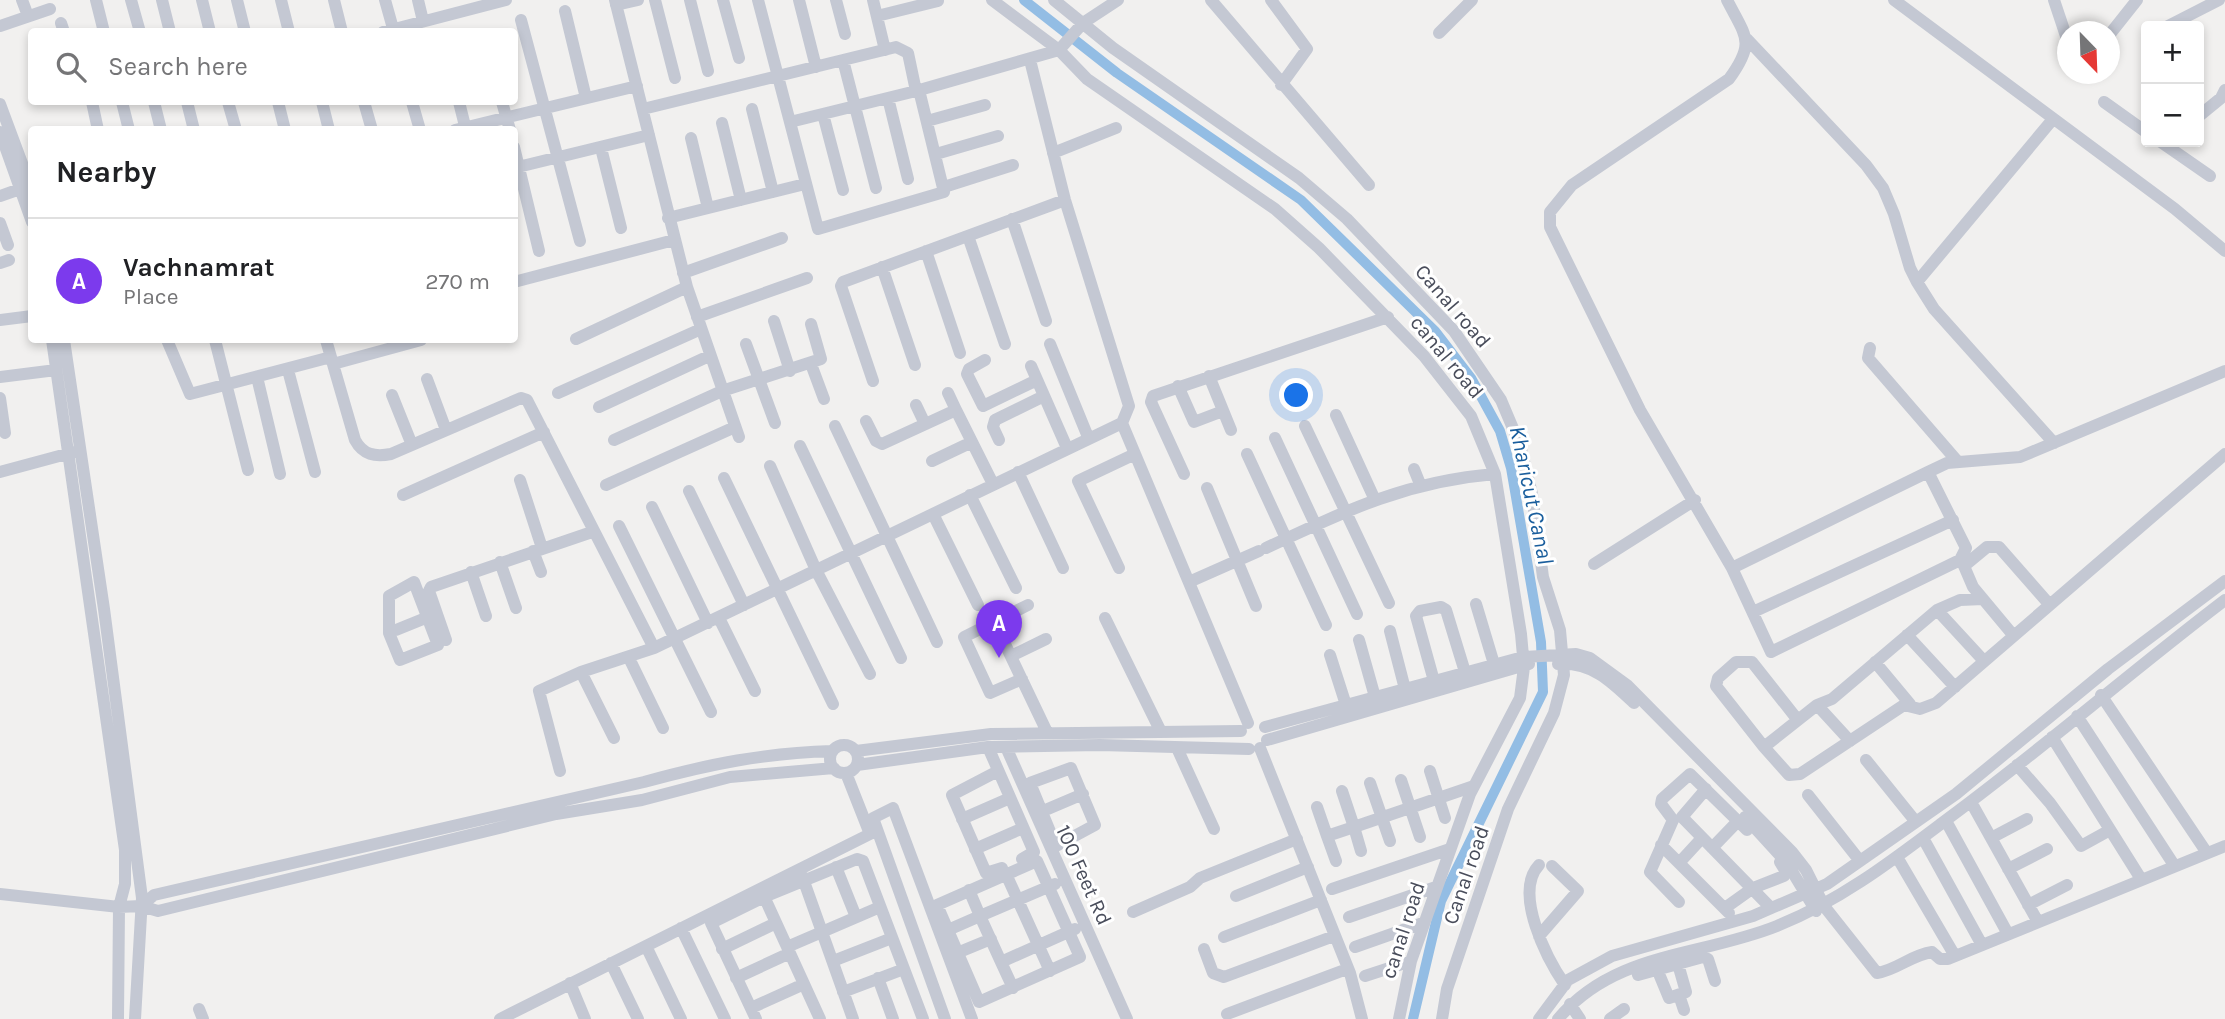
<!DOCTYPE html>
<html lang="en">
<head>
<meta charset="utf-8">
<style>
	:root { --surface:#fff; --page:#f6f6f6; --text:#202124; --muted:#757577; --line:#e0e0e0; --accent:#7c3aed }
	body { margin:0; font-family:Karla,sans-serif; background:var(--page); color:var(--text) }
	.controls { position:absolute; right:21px; top:21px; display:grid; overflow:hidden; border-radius:7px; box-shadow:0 4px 10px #0003 }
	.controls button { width:63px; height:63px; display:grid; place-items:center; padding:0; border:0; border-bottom:2px solid var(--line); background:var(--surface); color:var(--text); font:35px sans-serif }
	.compass { position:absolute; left:2057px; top:21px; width:63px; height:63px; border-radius:50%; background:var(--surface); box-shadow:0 4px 10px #0003; rotate:157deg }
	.you { position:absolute; left:1297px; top:396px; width:24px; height:24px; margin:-18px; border:5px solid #fff; border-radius:50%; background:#1a73e8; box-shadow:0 0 0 10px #1a73e833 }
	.badge { display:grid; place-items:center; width:46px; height:46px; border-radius:50%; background:var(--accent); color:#fff; font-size:23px; font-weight:700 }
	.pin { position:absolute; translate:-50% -58px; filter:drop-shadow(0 2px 4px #0008) }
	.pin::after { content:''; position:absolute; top:37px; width:24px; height:21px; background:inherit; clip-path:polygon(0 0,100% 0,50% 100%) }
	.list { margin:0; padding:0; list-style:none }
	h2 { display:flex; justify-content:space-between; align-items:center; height:91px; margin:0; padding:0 28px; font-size:30px }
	h2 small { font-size:23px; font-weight:400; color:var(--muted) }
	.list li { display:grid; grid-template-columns:46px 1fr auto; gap:21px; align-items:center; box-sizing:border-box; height:126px; padding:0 28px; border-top:2px solid var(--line) }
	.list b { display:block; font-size:26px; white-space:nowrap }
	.list p { margin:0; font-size:23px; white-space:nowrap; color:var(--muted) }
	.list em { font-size:23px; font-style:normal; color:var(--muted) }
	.icon { flex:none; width:38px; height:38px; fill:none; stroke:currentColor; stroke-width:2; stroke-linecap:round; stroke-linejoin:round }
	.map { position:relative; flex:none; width:2225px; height:1019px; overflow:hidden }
	.search { position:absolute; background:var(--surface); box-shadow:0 4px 10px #0003; left:28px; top:28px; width:490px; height:77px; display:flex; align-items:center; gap:18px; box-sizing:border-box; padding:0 24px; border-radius:7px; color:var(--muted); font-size:26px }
	.panel { position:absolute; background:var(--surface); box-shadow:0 4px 10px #0003; left:28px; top:126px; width:490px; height:217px; border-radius:7px }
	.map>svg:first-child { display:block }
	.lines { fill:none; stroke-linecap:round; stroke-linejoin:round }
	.canal { stroke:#93bde4; stroke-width:10 }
	.minor { stroke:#c4c8d3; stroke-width:12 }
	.labels { text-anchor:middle; stroke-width:6; stroke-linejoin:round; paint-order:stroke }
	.street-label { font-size:21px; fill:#494d5b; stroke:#fff }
	.water-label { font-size:23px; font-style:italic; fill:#1a5e9d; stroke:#fff }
</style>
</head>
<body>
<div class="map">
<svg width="2225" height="1019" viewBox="0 0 2225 1019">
	<rect width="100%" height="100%" fill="#f1f0ef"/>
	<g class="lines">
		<!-- canal -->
		<path class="canal" d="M 1024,0 L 1117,73 L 1301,200 L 1435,331 L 1471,378 L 1500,431 L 1511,468 L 1541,642 L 1543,692 L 1441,901 L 1413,1019"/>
		<!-- minor -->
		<path class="minor" d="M 22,0 L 28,16
			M 96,0 L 104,32
			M 131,0 L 140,32
			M 162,0 L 170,32
			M 202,0 L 210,32
			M 237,0 L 245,32
			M 281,0 L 289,32
			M 334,0 L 342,32
			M 385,0 L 394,32
			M 418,0 L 423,21
			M 615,0 L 687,287 L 739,437
			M 655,0 L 675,78
			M 690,0 L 708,71
			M 723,0 L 739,58
			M 758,0 L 818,229 L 944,192 L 919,90
			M 799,0 L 816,67
			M 836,0 L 845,34
			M 873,0 L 885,50
			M 992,0 L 1059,50 L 1087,79 L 1275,209 L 1319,248 L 1424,356 L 1471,416 L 1495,474 L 1521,634 L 1524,667 L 1520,698 L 1470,794 L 1411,961 L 1399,1019
			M 1054,0 L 1113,48 L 1299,178 L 1347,219 L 1454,331 L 1501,400 L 1520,445 L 1532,494 L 1543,577 L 1560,630 L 1564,675 L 1554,713 L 1508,809 L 1447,989 L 1442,1019
			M 1211,0 L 1369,185
			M 1271,0 L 1307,49 L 1281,85
			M 1727,0 C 1746,37 1756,42 1729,79 L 1572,185 L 1550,212 L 1550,227 L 1640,410 L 1732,568
			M 1894,0 L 2175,209 L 2225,251
			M 2054,0 L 2068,42
			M 616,5 L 638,0
			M 565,11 L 586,98
			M 877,16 L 938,1
			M 521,20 L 580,241
			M 61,23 L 64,32
			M 0,26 L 50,9
			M 2168,26 L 2219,0
			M 383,32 L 506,0
			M 1439,33 L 1472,0
			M 2110,34 L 2137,0
			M 1747,39 L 1866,165 L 1883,188 L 1894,214 L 1910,268 L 1917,282
			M 843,60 L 876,188
			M 1030,60 L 1065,200 L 1129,406 L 1122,423
			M 888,98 L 908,179
			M 92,102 L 98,130
			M 122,102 L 129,130
			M 154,102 L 161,130
			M 187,102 L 194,130
			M 228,102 L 236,130
			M 278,102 L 285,130
			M 322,102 L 329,130
			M 364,102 L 372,130
			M 412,102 L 420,130
			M 459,102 L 466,130
			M 502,102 L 510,130
			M 2104,102 L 2146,132
			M 0,104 L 32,190
			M 643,109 L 896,47 L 908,53 L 916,91 L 1059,50 L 1083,23 L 1118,0
			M 752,109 L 773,192
			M 823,114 L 843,190
			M 2199,116 L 2221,98 L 2225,90
			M 2053,119 L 1917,282 L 1934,309 L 2054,443
			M 927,121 L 985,105
			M 790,122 L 916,91
			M 722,123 L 741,200
			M 455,130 L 637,86
			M 0,132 L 32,222
			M 691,138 L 708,208
			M 2161,142 L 2210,176
			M 514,147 L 539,251
			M 601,148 L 621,228
			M 1053,153 L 1116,128
			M 936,154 L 998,136
			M 514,168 L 649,135
			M 944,187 L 1013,165
			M 0,196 L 20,189
			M 668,218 L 805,184
			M 1012,219 L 1046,321
			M 0,223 L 8,245
			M 968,236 L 1005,344
			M 926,251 L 960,353
			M 0,263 L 9,260
			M 882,267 L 915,365
			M 683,273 L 782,238
			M 514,282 L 674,240
			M 697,317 L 807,278
			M 0,320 L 32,316
			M 774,321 L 790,371
			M 576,339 L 687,287
			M 52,340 L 125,850 L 125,884 L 119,907 L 118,1019
			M 64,340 L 104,609 L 142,898 L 135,1019
			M 167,340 L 190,394 L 331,357
			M 215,340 L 248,470
			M 326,340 L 355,440 C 363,455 375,457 391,454 L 521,398 L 527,400 L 654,648 L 1122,423 L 1248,723
			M 746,344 L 775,423
			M 1050,344 L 1088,437
			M 1870,348 L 1868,358 L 1958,462
			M 985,360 L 969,369 L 967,374 L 983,406 L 1037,380
			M 333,364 L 421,340
			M 811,364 L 824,399
			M 1031,366 L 1067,448
			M 288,370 L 315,472
			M 1209,376 L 1231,430
			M 0,377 L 56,370
			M 257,377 L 280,474
			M 427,379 L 446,430
			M 873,381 L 841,286 L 843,282 L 1065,200
			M 1178,386 L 1194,422 L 1223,411
			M 558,393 L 701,329
			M 948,393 L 956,410
			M 392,395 L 412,445
			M 0,398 L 5,433
			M 916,405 L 925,424
			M 599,407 L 709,356
			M 1336,415 L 1375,500
			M 866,421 L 876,441 L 882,444 L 956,410 L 993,484
			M 835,426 L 937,642
			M 1305,426 L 1389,603
			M 1275,438 L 1357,614
			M 614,440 L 722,391 L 821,359 L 811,324
			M 999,440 L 993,427 L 995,420 L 1044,396
			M 800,446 L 901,658
			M 1247,454 L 1326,625
			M 932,461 L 972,442
			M 770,466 L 816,570 L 870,674
			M 1414,469 L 1420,484
			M 0,472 L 74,452
			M 1018,472 L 1063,568
			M 1928,472 L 1966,548 L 1960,560 L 1771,652 L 1732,568 L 1928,472 L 1947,463 L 2020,457 L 2225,371
			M 1184,474 L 1151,402 L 1153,396 L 1388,317
			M 724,478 L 833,704
			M 520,480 L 542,548
			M 606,485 L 735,427
			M 1207,488 L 1256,606
			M 689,491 L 744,605
			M 403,495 L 544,432
			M 970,495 L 1016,588
			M 652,507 L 708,623
			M 933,514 L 978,605
			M 619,526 L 711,712
			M 1266,548 C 1345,511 1407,481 1495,474
			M 533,551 L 541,572
			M 500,562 L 516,608
			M 1594,564 L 1695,500
			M 1119,568 L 1078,481 L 1135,454
			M 471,572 L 486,616
			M 414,582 L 438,645 L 400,660 L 389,633 L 389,596 Z
			M 1189,582 L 1259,551
			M 1476,604 L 1494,664
			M 1937,610 L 1960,600 L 1983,599
			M 1753,612 L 1953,520
			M 719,618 L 755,691
			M 1105,618 L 1161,732
			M 994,621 L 1047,732
			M 396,630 L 433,615
			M 1390,631 L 1405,689
			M 1907,635 L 1955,687
			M 2013,635 L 1973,587 L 1964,566 L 1987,547 L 1999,547 L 2049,604
			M 446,640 L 429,591 L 431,587 L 592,532
			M 1359,640 L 1375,697
			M 1330,655 L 1346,705
			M 1011,656 L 1046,639
			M 629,658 L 663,728
			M 1984,661 L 1937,610 L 1832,699 L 1817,705 L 1764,747 L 1789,775 L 1800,774 L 1904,705 L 1920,709 L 1936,703 L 2225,454
			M 1875,662 L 1910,704
			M 1558,664 C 1592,662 1611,681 1634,703
			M 581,672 L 614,738
			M 1022,679 L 990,693 L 964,637 L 1028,605
			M 1434,681 L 1416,616 L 1420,611 L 1441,607 L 1446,610 L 1465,672
			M 2101,695 L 2207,853
			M 1817,705 L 1850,741
			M 2077,716 L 2174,865
			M 1265,727 L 1523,657 L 1576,654 L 1590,658 L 1627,685 L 1792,852 L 1806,870 L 1824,906 L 1877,973 C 1897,970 1911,955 1932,952 L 1940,959 L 1948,959 L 2225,846
			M 2052,737 L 2141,879
			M 1267,740 L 1529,664
			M830 759a14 14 0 1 1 28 0a14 14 0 1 1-28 0Z
			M 988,747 L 1034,852 L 1022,859
			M 1006,747 L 1127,1019
			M 1764,747 L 1716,686 L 1718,678 L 1736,662 L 1752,662 L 1797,719
			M 1177,748 L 1214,829
			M 1260,748 L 1350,973 L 1362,1019
			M 856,751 L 991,734 L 1241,731
			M 1866,760 L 1916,822
			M 857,765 L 988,747 L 1100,745 L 1249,749
			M 2017,765 L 2050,803 L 2081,846 L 2110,830
			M 1071,768 L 1095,825 L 1056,846 L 1030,783 Z
			M 560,771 L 539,691 L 581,672 L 654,648
			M 998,771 L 952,795 L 986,873 L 1002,868
			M 1430,771 L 1445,818
			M 1401,780 L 1420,837
			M 1370,783 L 1390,841
			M 1706,789 L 1682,817 L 1771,908
			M 1808,795 L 1860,861
			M 1971,802 L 2038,922
			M 1317,807 L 1327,836
			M 1036,814 L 1083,794
			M 1745,817 L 1787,863 L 1816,911
			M 962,819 L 1010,798
			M 1946,821 L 2008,934
			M 1923,838 L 1982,945
			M 1991,838 L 2027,819
			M 1661,845 L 1729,913
			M 1712,848 L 1738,821
			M 975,849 L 1023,828
			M 1361,851 L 1354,827 L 1474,786
			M 1897,857 L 1955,956
			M 1037,861 L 1080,957 L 979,1002 L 937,905 Z
			M 1336,861 L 1327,836 L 1354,827 L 1342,791
			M 1679,863 L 1702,838
			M 1539,865 C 1513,893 1547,959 1565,985
			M 836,867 L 856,917
			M 2008,869 L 2047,849
			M 801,873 L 853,1019
			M 1006,874 L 1050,971
			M 1055,884 L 980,916 L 1001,962 L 1075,929
			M 1332,889 L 1450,849
			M 762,892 L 820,1019
			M 0,894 L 119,907 L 141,906 L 158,911 L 556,814 L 642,800 L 730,777 L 834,768
			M 1236,896 L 1308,867
			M 1679,902 L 1650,872 L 1673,820 L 1661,804 L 1662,799 L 1690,774 L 1747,830
			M 2028,905 L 2067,885
			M 141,906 L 154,895 L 644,782 C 709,764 765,753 832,751
			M 1725,908 L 1753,888 L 1784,876 L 1785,870 L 1780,862
			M 1133,912 L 1190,887 L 1200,878 L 1297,839
			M 1349,917 L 1436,887
			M 681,928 L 725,1019
			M 948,930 L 980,916 L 969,890
			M 1539,936 L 1578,891 L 1552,866
			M 1224,937 L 1321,900
			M 646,946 L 681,1019
			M 787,947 L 880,907
			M 1355,947 L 1423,923
			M 722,949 L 776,923
			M 1204,949 L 1213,973 L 1224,977 L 1334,936
			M 957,953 L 991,939
			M 833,961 L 892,938
			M 1001,962 L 1013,988
			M 611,963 L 638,1019
			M 1657,969 L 1669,998 L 1686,992 L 1678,964
			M 1638,975 L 1703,957 L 1708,959 L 1715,981
			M 1365,976 L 1411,961
			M 736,978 L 790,953
			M 878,978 L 893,1019
			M 570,983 L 585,1019
			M 843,992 L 904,969
			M 1679,995 L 1684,1010
			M 1570,1004 L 1580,1019
			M 751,1008 L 804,984
			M 199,1009 L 203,1019
			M 1227,1014 L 1347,969
			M 500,1019 L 870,834 L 846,773
			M 756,1019 L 711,923 L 764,897 L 857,859 L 863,861 L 923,1019
			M 945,1019 L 873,818 L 893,808 L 972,1019
			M 1539,1019 L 1568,980 L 1612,956 L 1753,916 L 1827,884 L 1956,794 L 2108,669 L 2225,581
			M 1558,1019 C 1615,951 1700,957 1777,926 C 1839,901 1889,863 1942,823 C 2039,752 2129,673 2225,600
			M 1610,1019 L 1624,1009"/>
	</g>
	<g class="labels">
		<!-- street labels -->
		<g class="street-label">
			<text transform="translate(1453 306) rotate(49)" y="7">Canal road</text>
			<text transform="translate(1447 357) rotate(50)" y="7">canal road</text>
			<text transform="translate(1084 875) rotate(66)" y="7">100 Feet Rd</text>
			<text transform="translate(1466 875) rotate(-71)" y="7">Canal road</text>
			<text transform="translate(1403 930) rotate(-72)" y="7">canal road</text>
		</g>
		<!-- water labels -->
		<g class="water-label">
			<text transform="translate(1532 495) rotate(78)" y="8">Kharicut Canal</text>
		</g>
	</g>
</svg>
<div class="controls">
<button>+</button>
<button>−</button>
</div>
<svg class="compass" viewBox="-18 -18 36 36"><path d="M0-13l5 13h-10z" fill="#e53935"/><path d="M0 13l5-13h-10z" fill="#757577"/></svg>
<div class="you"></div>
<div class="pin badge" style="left:999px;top:658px">A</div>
<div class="search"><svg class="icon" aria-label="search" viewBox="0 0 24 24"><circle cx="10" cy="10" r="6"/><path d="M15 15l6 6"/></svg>Search here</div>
<section class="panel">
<h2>Nearby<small></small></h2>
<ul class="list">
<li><span class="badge">A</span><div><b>Vachnamrat</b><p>Place</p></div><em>270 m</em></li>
</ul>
</section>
</div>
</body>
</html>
